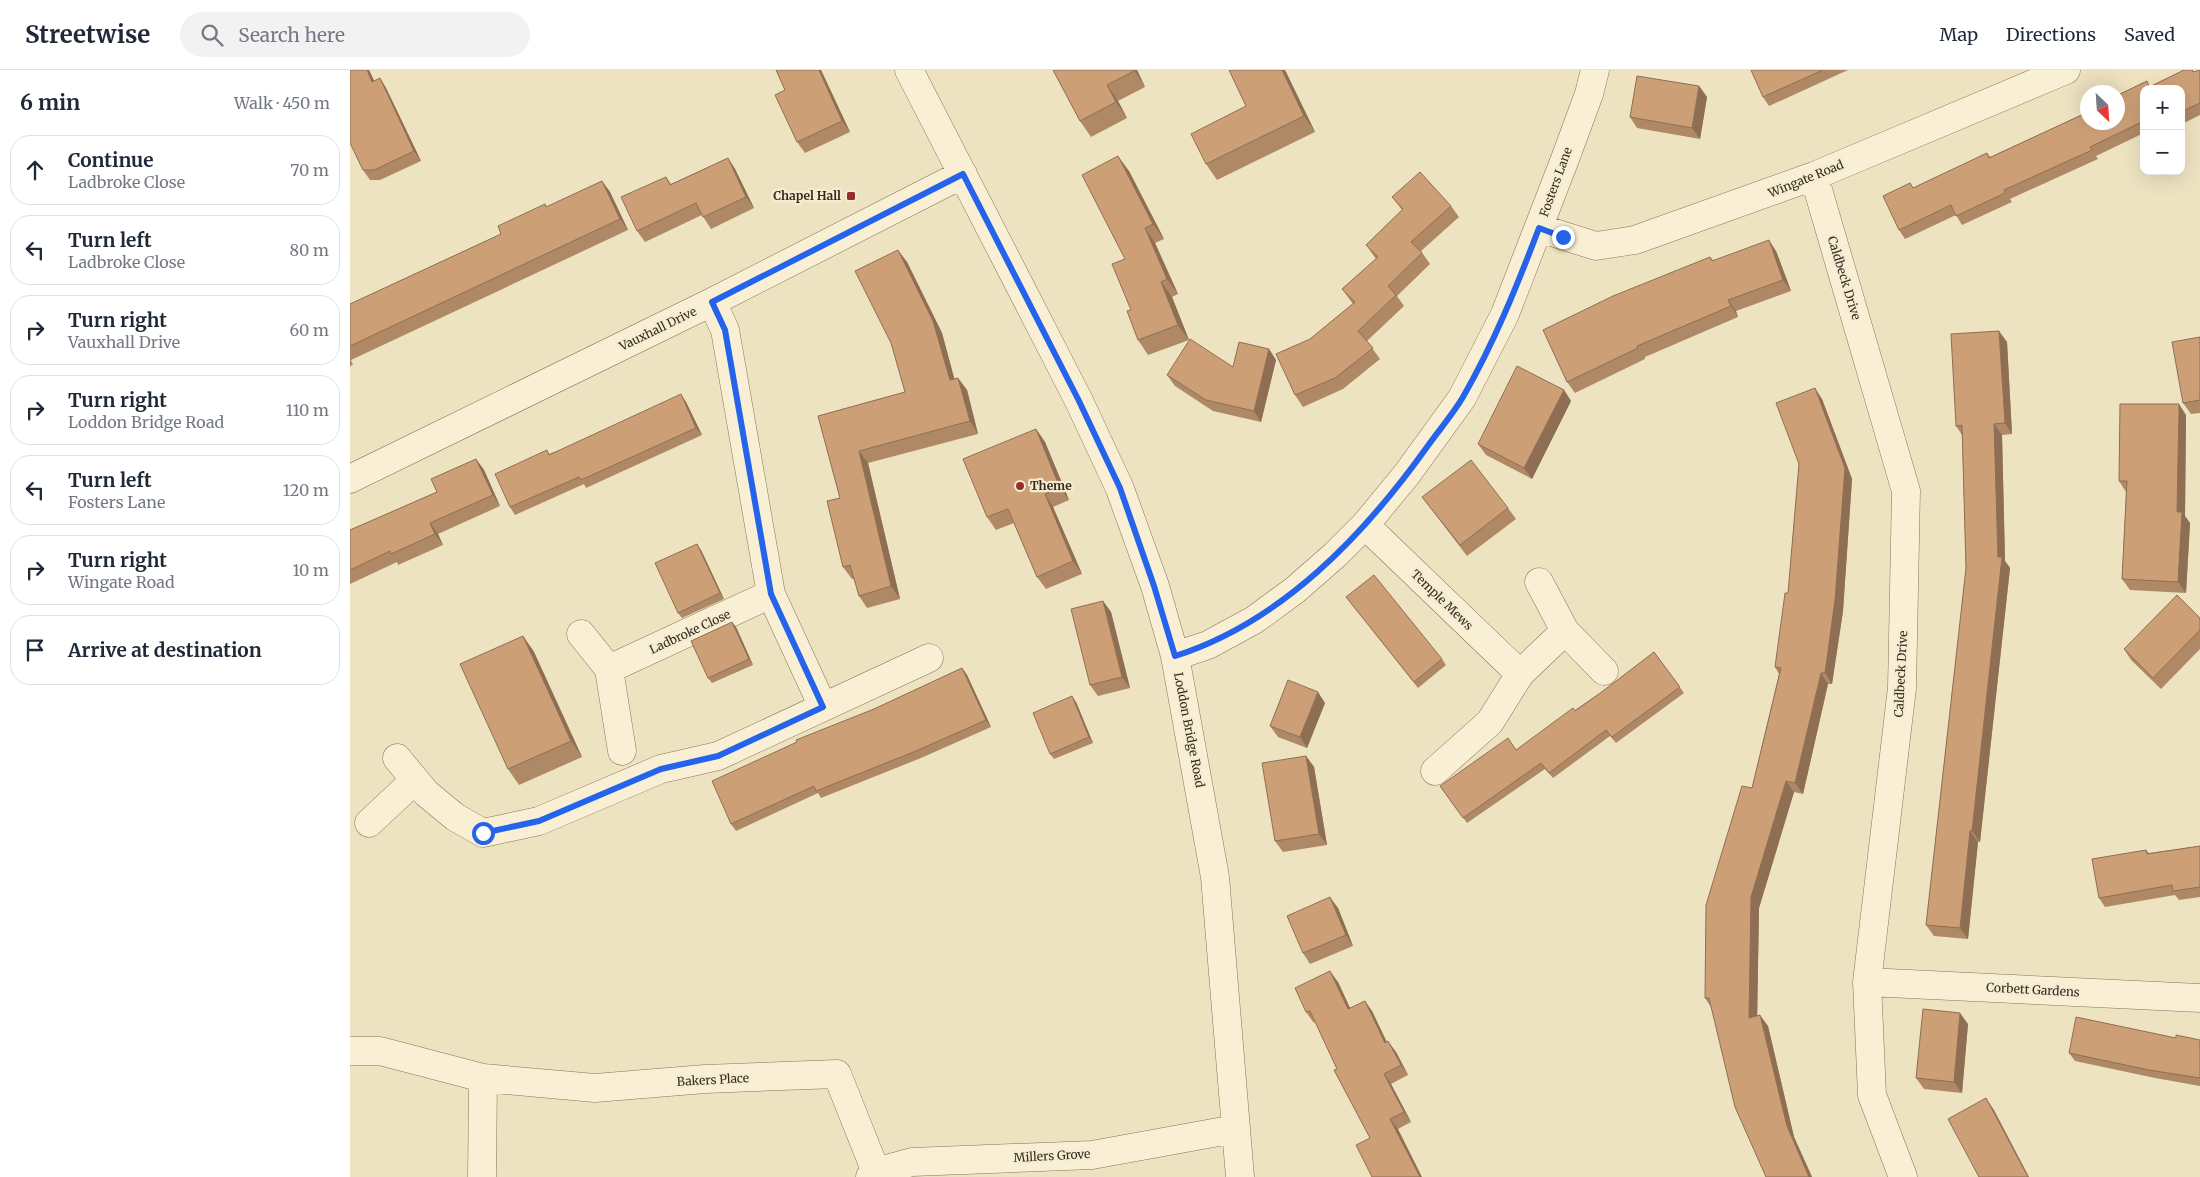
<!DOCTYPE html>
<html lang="en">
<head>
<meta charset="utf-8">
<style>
	:root { --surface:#fff; --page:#f2f2f3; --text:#1f2937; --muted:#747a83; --line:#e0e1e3 }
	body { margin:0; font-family:Merriweather,serif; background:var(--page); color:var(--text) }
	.controls { position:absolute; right:15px; top:15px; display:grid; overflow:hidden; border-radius:10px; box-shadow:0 5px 20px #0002 }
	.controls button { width:45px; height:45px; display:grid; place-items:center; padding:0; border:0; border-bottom:1px solid var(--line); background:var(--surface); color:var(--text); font:25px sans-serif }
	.compass { position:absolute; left:1730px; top:15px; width:45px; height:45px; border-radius:50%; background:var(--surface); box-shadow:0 5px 20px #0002; rotate:155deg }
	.stop { position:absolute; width:15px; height:15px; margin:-11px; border:4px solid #2563eb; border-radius:50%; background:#fff }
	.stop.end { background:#2563eb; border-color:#fff; box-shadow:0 1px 5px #0008 }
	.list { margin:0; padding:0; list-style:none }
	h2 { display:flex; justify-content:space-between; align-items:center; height:65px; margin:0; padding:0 20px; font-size:21px }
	h2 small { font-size:16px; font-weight:400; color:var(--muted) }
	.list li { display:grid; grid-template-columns:32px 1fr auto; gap:15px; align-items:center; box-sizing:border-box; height:70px; margin:0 10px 10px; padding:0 10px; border:1px solid var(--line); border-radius:20px }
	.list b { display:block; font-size:19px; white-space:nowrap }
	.list p { margin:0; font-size:16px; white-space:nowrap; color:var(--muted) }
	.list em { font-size:16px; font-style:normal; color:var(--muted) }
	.icon { flex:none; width:28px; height:28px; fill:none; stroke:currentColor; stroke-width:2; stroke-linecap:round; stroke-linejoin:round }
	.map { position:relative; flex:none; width:1850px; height:1107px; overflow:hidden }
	header { display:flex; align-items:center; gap:30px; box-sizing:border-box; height:70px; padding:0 25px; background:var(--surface); border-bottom:1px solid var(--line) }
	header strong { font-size:24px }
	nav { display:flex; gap:28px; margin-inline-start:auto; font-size:18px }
	.search { width:350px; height:45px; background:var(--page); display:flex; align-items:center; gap:12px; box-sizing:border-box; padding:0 18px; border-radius:28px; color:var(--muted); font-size:19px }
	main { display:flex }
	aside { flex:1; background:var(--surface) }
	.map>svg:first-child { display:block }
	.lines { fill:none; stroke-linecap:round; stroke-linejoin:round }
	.minor-casing { stroke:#877459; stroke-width:29 }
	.minor { stroke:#f8efd4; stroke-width:28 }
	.wall { fill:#af8966 }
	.shaded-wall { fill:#8f6f53 }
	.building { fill:#cc9f77; stroke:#8f6f53 }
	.route { stroke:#2563eb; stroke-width:6 }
	.poi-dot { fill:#962e29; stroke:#f5ecd1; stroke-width:2 }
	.labels { text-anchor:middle; stroke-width:4.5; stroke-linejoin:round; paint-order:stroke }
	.street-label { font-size:12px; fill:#372b1d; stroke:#f5ecd1 }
	.poi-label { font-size:12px; font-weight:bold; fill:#372b1d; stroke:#f5ecd1; text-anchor:end }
</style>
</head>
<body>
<header>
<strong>Streetwise</strong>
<div class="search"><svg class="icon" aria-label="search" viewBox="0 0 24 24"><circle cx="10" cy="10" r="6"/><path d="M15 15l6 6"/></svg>Search here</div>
<nav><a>Map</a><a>Directions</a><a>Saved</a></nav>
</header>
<main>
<aside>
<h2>6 min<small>Walk · 450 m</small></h2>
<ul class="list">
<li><svg class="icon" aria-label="ahead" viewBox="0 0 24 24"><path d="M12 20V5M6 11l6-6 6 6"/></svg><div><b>Continue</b><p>Ladbroke Close</p></div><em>70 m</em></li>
<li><svg class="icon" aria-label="left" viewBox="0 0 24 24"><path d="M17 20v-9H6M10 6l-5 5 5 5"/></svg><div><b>Turn left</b><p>Ladbroke Close</p></div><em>80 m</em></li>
<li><svg class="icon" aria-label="right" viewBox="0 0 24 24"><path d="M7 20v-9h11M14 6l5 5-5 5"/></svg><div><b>Turn right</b><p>Vauxhall Drive</p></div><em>60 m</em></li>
<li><svg class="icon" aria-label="right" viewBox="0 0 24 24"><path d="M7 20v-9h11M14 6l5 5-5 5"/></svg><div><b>Turn right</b><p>Loddon Bridge Road</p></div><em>110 m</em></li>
<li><svg class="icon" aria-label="left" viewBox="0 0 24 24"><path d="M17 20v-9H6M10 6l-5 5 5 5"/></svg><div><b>Turn left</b><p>Fosters Lane</p></div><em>120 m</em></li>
<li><svg class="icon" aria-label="right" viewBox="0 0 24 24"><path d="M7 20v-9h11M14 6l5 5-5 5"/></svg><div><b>Turn right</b><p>Wingate Road</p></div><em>10 m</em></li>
<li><svg class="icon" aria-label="arrive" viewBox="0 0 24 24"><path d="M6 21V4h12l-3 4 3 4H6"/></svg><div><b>Arrive at destination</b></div></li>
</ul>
</aside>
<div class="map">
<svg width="1850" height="1107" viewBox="0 0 1850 1107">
	<rect width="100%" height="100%" fill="#eee3c1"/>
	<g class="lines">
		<!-- minor casing -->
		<g class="minor-casing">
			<path id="minor" d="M 559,0 L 729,331 L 770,419 L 805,516 L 825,586 L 865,807 L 890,1107
				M 1464,106 L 1556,421 L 1552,618 L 1517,912 L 1522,1025 L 1553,1107
				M 1189,158 L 1246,176 L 1285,170 L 1464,106 L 1716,0
				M 362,232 L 375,260 L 421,524 L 473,637
				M 0,409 L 362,232 L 613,104
				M 1015,455 L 1170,604
				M 1189,512 L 1215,561 L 1254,601
				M 231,564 L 259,599 L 272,681
				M 825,586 L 858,575 L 904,550 L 945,520 L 985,485 L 1015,455 L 1057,404 L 1112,328 L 1155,244 L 1215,89 L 1239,24 L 1245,0
				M 259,599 L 421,524
				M 47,688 L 76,723 L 105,747 L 133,763 L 189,751 L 311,699 L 368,686 L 579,588
				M 1085,701 L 1140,652 L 1170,604 L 1215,561
				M 19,753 L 65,710
				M 1517,912 L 1850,928
				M 0,981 L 30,981 L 133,1008 L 245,1018 L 355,1009 L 487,1004 L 526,1102
				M 132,1107 L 133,1008
				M 520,1107 L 526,1102 L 562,1092 L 742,1085 L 885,1059"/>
		</g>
		<!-- minor -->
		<use href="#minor" class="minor"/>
	</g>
	<!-- wall -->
	<path class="wall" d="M 0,0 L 19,0 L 24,11 L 30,8 L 36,18 L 71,91 L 30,110 L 20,110 L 13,100 Z
		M 426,0 L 471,0 L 500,62 L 455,83 L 447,72 L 435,20 Z
		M 703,0 L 787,0 L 795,17 L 768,31 L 777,48 L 741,67 L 730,51 Z
		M 879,0 L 935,0 L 965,62 L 867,110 L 856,94 L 896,36 Z
		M 1401,0 L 1498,0 L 1419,36 L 1413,27 Z
		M 1834,0 L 1843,0 L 1844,2 L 1850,0 L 1850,45 L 1832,54 L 1831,52 L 1831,19 L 1794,19 L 1794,63 L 1746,86 L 1748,89 L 1660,129 L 1662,132 L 1612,155 L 1606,145 L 1555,169 L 1549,160 L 1533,126 L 1560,113 L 1563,118 L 1637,83 L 1640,87 L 1738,42 L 1738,52 L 1768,52 L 1768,25 L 1797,11 L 1800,17 Z
		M 1349,16 L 1357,27 L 1350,69 L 1287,58 L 1280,47 Z
		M 378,88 L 385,99 L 404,138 L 361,159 L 352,145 L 295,172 L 287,161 L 316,107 L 321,114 Z
		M 779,101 L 814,169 L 805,173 L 828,224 L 822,227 L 839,270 L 798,285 L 788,270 L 781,240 L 775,189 Z
		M 252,111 L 260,122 L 278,160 L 1,290 L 3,295 L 0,296 L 0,234 L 151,164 L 195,134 L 197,137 Z
		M 1042,127 L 1101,136 L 1109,147 L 1071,181 L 1080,194 L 1047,226 L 1054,236 L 1017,271 L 1030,289 L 993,319 L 953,337 L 945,325 L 960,269 L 1003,234 L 992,219 L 1026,189 L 1016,175 L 1052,140 Z
		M 1426,181 L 1441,221 L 1386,241 L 1388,247 L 1295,287 L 1295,289 L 1225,323 L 1217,312 L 1360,187 L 1363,190 Z
		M 557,192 L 592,263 L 604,309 L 608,308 L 617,320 L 628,364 L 518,393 L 550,529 L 517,538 L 509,526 L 504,509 L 502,509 L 493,497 L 490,428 L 468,346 L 555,322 Z
		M 1850,267 L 1850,343 L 1841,344 L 1833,333 Z
		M 1657,272 L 1662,364 L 1652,365 L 1655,491 L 1660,498 L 1630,772 L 1628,772 L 1618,869 L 1584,866 L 1576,855 L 1616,498 L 1612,365 L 1606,356 Z
		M 919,279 L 926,290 L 911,352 L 863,341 L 825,316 L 817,305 L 883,297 Z
		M 1214,320 L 1221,331 L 1182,409 L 1136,385 L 1128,374 Z
		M 1472,329 L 1502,409 L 1493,541 L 1482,614 L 1478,614 L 1453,724 L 1444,722 L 1409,838 L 1407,946 L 1418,956 L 1444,1067 L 1462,1107 L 1416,1107 L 1361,937 L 1355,928 L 1402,718 L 1429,604 L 1425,597 L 1438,523 L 1449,394 Z
		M 336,332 L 352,365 L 236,418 L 234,414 L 165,445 L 160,437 L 199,384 Z
		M 1836,345 L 1835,446 L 1840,453 L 1836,523 L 1780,520 L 1772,509 L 1776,422 L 1769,411 Z
		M 686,359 L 695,372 L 719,430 L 703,437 L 732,504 L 696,519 L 687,507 L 664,453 L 646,460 L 637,447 Z
		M 126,389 L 134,400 L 150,436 L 88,464 L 93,475 L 48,495 L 47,492 L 0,514 L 0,460 L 87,422 Z
		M 1072,427 L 1158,438 L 1166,449 L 1117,486 Z
		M 351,480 L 374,529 L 332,548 L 328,543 Z
		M 996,527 L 1092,589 L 1096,595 L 1068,618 Z
		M 753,531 L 761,542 L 780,618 L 748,626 L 740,615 Z
		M 1850,548 L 1850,579 L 1811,619 L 1781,590 L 1774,579 Z
		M 382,552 L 386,557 L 403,595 L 362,613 L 358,608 Z
		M 173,566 L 184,582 L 232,687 L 169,715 L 158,699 Z
		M 1304,582 L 1334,623 L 1266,673 L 1260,666 L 1203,708 L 1195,699 L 1117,753 L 1090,716 L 1166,680 L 1253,621 Z
		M 612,598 L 617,605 L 641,657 L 571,688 L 471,728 L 468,723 L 386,761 L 381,754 L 524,639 Z
		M 726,632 L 743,673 L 704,689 L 700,684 Z
		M 975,633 L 957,678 L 928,667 L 920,656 Z
		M 956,686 L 964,697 L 977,775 L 933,782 L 925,771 Z
		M 1850,776 L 1850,827 L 1829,830 L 1825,825 L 1755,837 L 1749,828 L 1796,780 L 1799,783 Z
		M 988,838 L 1003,876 L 960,894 L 953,883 Z
		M 988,912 L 1000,938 L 1022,941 L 1037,972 L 1046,982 L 1058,1005 L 1041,1014 L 1061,1052 L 1048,1059 L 1020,1068 L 965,952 L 964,953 L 956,942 Z
		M 1618,954 L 1612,1023 L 1574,1019 L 1566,1008 Z
		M 1826,968 L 1850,970 L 1850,1016 L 1805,1008 L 1725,991 L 1719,983 Z"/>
	<!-- shaded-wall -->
	<path class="shaded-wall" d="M 17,0 L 19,0 L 29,21 L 22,12 Z
		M 469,0 L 471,0 L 500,62 L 492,51 Z
		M 784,0 L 787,0 L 795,17 Z
		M 932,0 L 935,0 L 965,62 L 954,46 Z
		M 30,8 L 36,18 L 71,91 L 64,81 Z
		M 757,15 L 768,31 L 777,48 L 766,32 Z
		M 1349,16 L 1357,27 L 1350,69 L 1342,58 Z
		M 768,86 L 779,101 L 814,169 L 803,154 Z
		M 378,88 L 385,99 L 404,138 L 396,127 Z
		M 252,111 L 260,122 L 278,160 L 270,149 Z
		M 795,158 L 805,173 L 828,224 L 817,209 Z
		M 1419,170 L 1426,181 L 1441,221 L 1433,210 Z
		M 548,180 L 557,192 L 592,263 L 608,322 L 600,310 Z
		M 811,212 L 822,227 L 839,270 L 828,255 Z
		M 1378,230 L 1386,241 L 1388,247 L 1381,236 Z
		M 1649,261 L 1657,272 L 1662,364 L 1655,353 Z
		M 919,279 L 926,290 L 911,352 L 904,341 Z
		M 608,308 L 617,320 L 628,364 L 620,351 Z
		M 1465,318 L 1472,329 L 1502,409 L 1493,541 L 1482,614 L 1475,603 Z
		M 1214,320 L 1221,331 L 1182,409 L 1174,398 Z
		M 331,324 L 336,332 L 352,365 L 346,358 Z
		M 1829,334 L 1836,345 L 1835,446 L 1840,453 L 1836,523 L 1828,512 L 1827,442 Z
		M 1644,354 L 1652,365 L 1655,491 L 1660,498 L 1630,772 L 1622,761 L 1648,487 Z
		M 686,359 L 695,372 L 719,430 L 710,418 Z
		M 509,381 L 518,393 L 550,529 L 541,516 Z
		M 126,389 L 134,400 L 150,436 L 143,425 Z
		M 695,424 L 703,437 L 732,504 L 723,491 Z
		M 80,453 L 88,464 L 93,475 L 85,464 Z
		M 347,474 L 351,480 L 374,529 L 370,523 Z
		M 753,531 L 761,542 L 780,618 L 772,607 Z
		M 382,552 L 386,557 L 403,595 L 399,589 Z
		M 173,566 L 184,582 L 232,687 L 221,671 Z
		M 612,598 L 617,605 L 641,657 L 636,650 Z
		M 1471,603 L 1478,614 L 1453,724 L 1445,713 Z
		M 968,622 L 975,633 L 957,678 L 950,667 Z
		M 722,626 L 726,632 L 743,673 L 739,667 Z
		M 956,686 L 964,697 L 977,775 L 969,764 Z
		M 1436,711 L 1444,722 L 1409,838 L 1407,959 L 1399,948 L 1401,827 Z
		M 1620,761 L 1628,772 L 1618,869 L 1610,858 Z
		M 980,827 L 988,838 L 1003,876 L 996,865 Z
		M 980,901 L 988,912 L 1005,949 L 998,939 Z
		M 1015,931 L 1022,941 L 1042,984 L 1035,973 Z
		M 1610,943 L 1618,954 L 1612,1023 L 1604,1012 Z
		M 1410,945 L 1418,956 L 1444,1067 L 1462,1107 L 1459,1107 L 1437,1056 Z
		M 1038,971 L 1046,982 L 1058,1005 L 1051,995 Z
		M 1034,1004 L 1041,1014 L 1061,1052 L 1054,1042 Z
		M 1636,1028 L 1644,1040 L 1679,1107 L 1678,1107 Z
		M 1040,1049 L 1048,1059 L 1072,1107 L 1070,1107 Z"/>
	<!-- building -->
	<path class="building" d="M 0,0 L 17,0 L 22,12 L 30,8 L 64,81 L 24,100 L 13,100 L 0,73 Z
		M 426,0 L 469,0 L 492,51 L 447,72 L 425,25 L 435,20 Z
		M 703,0 L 784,0 L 784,1 L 757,15 L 766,32 L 730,51 Z
		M 879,0 L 932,0 L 954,46 L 856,94 L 841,64 L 896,36 Z
		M 1401,0 L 1473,0 L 1413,27 Z
		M 1834,0 L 1842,0 L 1843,2 L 1850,0 L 1850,33 L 1831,42 L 1831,19 L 1794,19 L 1794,51 L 1740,77 L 1742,80 L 1654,120 L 1655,123 L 1606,146 L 1601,135 L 1549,160 L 1533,126 L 1560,113 L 1563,118 L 1637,83 L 1639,88 L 1738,42 L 1738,52 L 1768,52 L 1768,25 L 1797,11 L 1799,17 Z
		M 1287,6 L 1349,16 L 1342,58 L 1280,47 Z
		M 768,86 L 803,154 L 795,158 L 817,209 L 811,212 L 828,255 L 788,270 L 777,241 L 781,240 L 762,194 L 775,189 L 732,105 Z
		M 378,88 L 396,127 L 353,147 L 346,133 L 287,161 L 271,127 L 316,107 L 320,115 Z
		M 1070,102 L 1101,136 L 1061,172 L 1072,183 L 1038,216 L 1046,225 L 1008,261 L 1023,278 L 985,308 L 945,325 L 926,284 L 960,269 L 1005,232 L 992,219 L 1028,187 L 1016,175 L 1053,139 L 1042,127 Z
		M 252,111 L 270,149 L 0,276 L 0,234 L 151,164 L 148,156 L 195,134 L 196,137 Z
		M 1419,170 L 1433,210 L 1378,230 L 1381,236 L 1287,276 L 1288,278 L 1217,312 L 1193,260 L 1263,226 L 1360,187 L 1362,191 Z
		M 548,180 L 583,251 L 600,310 L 608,308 L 620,351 L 509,381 L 541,516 L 509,526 L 500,495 L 493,497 L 477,431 L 490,428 L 468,346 L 555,322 L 541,273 L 505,201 Z
		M 1649,261 L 1655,353 L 1644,354 L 1648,487 L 1652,487 L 1622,761 L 1620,761 L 1610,858 L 1576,855 L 1616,498 L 1612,355 L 1606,356 L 1601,264 Z
		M 1850,267 L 1850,330 L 1833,333 L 1822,272 Z
		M 840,269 L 883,297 L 889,272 L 919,279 L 904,341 L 856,330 L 817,305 Z
		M 1167,296 L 1214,320 L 1174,398 L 1128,374 Z
		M 1465,318 L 1495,398 L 1485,530 L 1475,603 L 1471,603 L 1445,713 L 1436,711 L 1401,827 L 1399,948 L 1410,945 L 1437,1056 L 1459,1107 L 1416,1107 L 1385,1037 L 1359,928 L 1355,928 L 1356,835 L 1392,716 L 1402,718 L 1431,598 L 1425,597 L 1435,523 L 1438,523 L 1449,394 L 1426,333 Z
		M 331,324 L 346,358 L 231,410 L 229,407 L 160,437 L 145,404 L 197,380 L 199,385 Z
		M 1770,334 L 1829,334 L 1827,442 L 1832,442 L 1828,512 L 1772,509 L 1777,411 L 1769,411 Z
		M 686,359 L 710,418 L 695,424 L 723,491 L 687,507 L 658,439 L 637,447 L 613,389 Z
		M 126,389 L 143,425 L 80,453 L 85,464 L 41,484 L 40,481 L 0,500 L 0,460 L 87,422 L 81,409 Z
		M 1121,390 L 1158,438 L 1110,475 L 1072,427 Z
		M 347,474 L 370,523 L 328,543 L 305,493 Z
		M 1024,505 L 1092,589 L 1064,612 L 996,527 Z
		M 1827,525 L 1850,548 L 1850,560 L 1803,608 L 1774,579 Z
		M 753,531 L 772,607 L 740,615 L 721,539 Z
		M 382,552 L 399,589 L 358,608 L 341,571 Z
		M 173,566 L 221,671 L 158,699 L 110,594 Z
		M 1304,582 L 1330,617 L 1262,667 L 1256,660 L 1199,703 L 1191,693 L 1113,748 L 1090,716 L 1158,668 L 1166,680 L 1223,638 L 1225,641 L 1253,621 Z
		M 612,598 L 636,650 L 566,681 L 466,721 L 464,716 L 381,754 L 362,711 L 447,672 L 446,670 L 524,639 Z
		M 938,610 L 968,622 L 950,667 L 920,656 Z
		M 722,626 L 739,667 L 700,684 L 683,643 Z
		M 956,686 L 969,764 L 925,771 L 912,693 Z
		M 1850,776 L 1850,817 L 1823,821 L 1822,815 L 1749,828 L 1742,789 L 1796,780 L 1797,784 Z
		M 980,827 L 996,865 L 953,883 L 937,846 Z
		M 980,901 L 998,939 L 1015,931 L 1035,973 L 1038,971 L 1051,995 L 1034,1004 L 1054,1042 L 1040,1049 L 1070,1107 L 1022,1107 L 1006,1075 L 1020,1068 L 984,1000 L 987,999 L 960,941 L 956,942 L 945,918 Z
		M 1573,939 L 1610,943 L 1604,1012 L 1566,1008 Z
		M 1726,947 L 1826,968 L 1826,965 L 1850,970 L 1850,1008 L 1799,1000 L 1719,983 Z
		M 1636,1028 L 1678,1107 L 1629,1107 L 1598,1049 Z"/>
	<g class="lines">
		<!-- route -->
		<path class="route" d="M 133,763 L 189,751 L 311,699 L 368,686 L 473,637 L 421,524 L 375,260 L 362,232 L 613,104 L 729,331 L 770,418 L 804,516 L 825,586 C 932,552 1014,465 1077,377 C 1089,360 1103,344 1113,327 C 1144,273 1167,216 1189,158 L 1213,167"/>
	</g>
	<!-- markers -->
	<g class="poi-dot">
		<rect x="496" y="121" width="10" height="10" rx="2.5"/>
		<circle cx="670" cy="416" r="5"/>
	</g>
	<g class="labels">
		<!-- street labels -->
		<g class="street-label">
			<text transform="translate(1456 109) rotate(-22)" y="4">Wingate Road</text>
			<text transform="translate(1206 112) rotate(-70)" y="4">Fosters Lane</text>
			<text transform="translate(1494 208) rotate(73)" y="4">Caldbeck Drive</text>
			<text transform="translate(308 259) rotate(-26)" y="4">Vauxhall Drive</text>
			<text transform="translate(1092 530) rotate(44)" y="4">Temple Mews</text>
			<text transform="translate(340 562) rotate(-25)" y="4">Ladbroke Close</text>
			<text transform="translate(1551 604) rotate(-87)" y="4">Caldbeck Drive</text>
			<text transform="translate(839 660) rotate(79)" y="4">Loddon Bridge Road</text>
			<text transform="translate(1683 920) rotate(3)" y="4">Corbett Gardens</text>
			<text transform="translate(363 1010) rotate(-3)" y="4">Bakers Place</text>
			<text transform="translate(702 1086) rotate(-3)" y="4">Millers Grove</text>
		</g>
		<!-- poi labels -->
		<g class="poi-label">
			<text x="491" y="130">Chapel Hall</text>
			<text x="680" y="420" text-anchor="start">Theme</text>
		</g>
	</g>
</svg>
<div class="controls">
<button>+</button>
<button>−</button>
</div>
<svg class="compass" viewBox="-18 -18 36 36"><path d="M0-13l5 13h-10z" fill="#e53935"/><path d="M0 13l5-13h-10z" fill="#747a83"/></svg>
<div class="stop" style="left:133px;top:763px"></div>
<div class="stop end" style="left:1213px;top:167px"></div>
</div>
</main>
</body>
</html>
